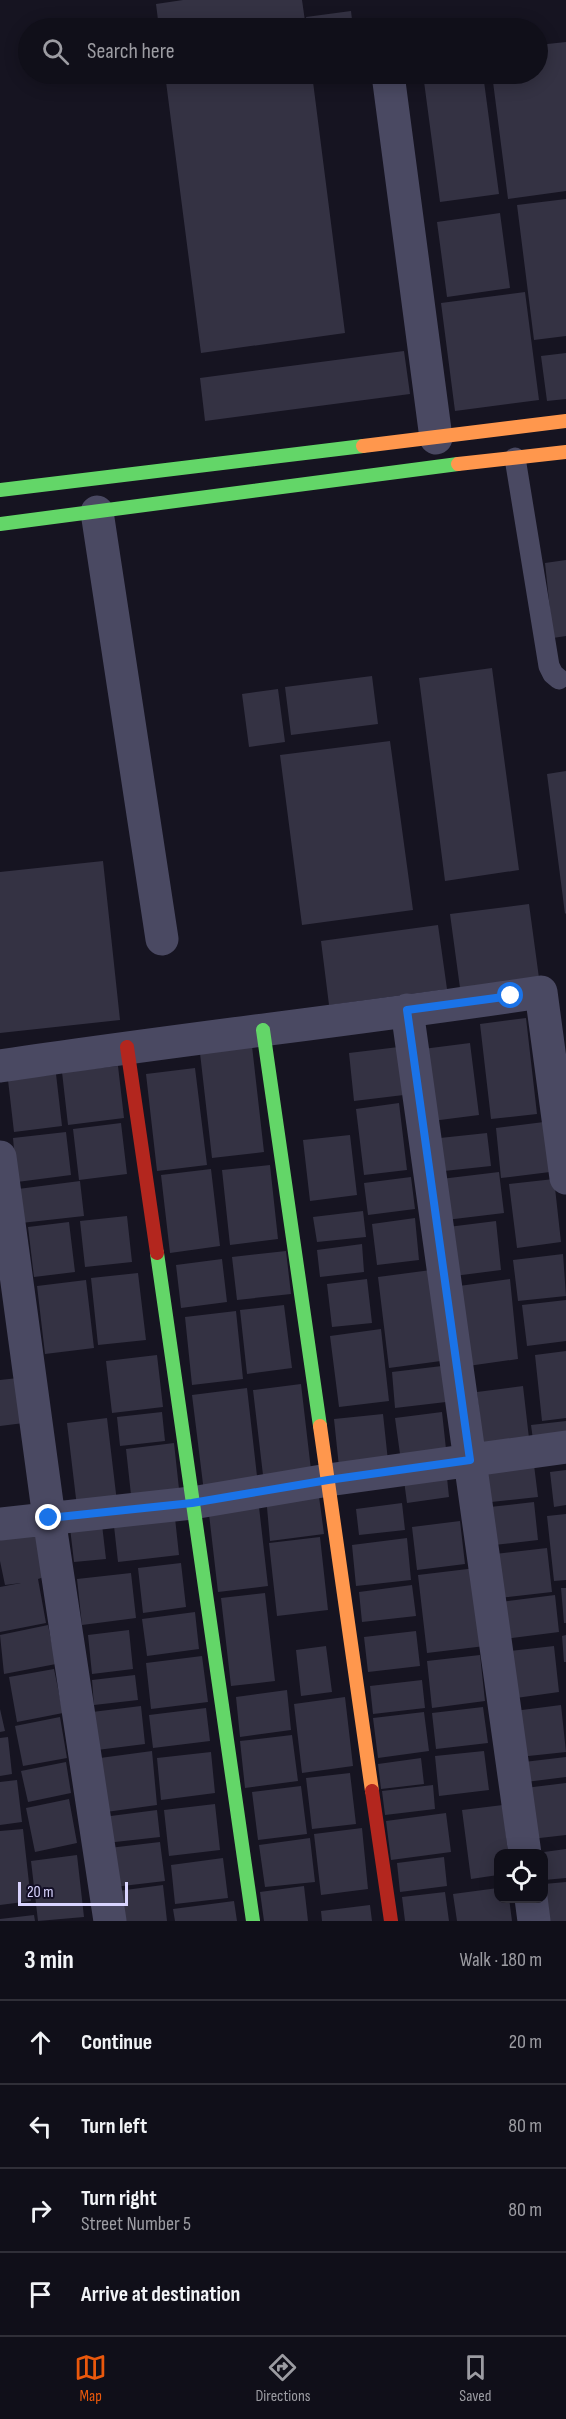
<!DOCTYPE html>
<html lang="en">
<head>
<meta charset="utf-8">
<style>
	:root { --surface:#100f19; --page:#1e1d26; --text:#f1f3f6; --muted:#9c9ca2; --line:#302f38; --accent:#ea580c }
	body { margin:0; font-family:"Sofia Sans Condensed",sans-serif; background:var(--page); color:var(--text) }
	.controls { position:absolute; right:18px; bottom:18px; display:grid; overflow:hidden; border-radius:12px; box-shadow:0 3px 15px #0003 }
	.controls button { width:54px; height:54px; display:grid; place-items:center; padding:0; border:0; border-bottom:2px solid var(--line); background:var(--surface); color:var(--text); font:30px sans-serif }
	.scale { position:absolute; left:18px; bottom:15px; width:110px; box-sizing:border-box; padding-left:6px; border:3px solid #d9d4ff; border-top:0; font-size:16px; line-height:21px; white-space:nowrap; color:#d9d4ff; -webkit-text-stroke:4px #130f26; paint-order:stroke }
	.stop { position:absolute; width:18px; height:18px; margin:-14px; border:4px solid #1a73e8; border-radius:50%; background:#fff }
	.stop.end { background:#1a73e8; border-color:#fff; box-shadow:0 2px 6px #0008 }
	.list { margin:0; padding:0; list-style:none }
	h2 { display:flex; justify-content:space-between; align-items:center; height:78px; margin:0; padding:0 24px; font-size:26px }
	h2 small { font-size:20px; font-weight:400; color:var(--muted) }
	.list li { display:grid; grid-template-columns:39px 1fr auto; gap:18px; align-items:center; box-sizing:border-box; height:84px; padding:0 24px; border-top:2px solid var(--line) }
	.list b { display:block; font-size:22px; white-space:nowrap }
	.list p { margin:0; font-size:20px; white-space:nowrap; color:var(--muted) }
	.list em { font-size:20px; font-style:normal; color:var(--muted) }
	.icon { flex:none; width:33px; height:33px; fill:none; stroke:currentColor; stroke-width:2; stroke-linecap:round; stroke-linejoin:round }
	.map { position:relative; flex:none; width:566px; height:1921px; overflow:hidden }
	.search { position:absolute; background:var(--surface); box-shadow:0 3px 15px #0003; left:18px; right:18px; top:18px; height:66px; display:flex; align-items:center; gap:15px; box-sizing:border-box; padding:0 21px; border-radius:33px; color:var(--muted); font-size:22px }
	.sheet { height:414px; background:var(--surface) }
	nav { display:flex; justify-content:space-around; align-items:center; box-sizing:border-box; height:84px; border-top:2px solid var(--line); background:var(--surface); font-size:16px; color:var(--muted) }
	nav a { display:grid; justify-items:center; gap:3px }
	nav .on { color:var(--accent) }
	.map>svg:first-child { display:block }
	.building { fill:#343243 }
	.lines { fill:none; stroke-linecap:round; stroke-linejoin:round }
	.lane { stroke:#4a4962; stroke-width:21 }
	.street { stroke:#4a4962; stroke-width:33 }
	.fast { stroke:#63d668; stroke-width:14 }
	.slow { stroke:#ff974d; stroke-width:14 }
	.jam { stroke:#b3261e; stroke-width:14 }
	.route { stroke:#1a73e8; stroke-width:8 }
</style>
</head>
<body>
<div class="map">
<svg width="566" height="1921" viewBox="0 0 566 1921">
	<rect width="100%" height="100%" fill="#161421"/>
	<!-- building -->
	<path class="building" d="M 183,0 L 302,0 L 306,28 L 159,28 L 156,4 Z
		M 351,11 L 353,28 L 308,28 L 306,17 Z
		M 566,42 L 566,191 L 508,199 L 492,74 L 538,74 L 538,45 Z
		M 165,74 L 312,74 L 345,333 L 201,353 Z
		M 314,74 L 345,74 L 345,75 L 314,79 Z
		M 423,74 L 483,74 L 499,194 L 440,202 Z
		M 566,199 L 566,336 L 534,340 L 517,205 Z
		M 500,213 L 510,288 L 447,297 L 437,222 Z
		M 525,292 L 539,400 L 455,411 L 441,303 Z
		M 404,351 L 410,394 L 205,421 L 200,378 Z
		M 566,353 L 566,399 L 547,401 L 541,356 Z
		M 566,560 L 566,636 L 553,638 L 545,563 Z
		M 492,668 L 519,870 L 445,881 L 419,678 Z
		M 372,676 L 378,724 L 291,735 L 285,687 Z
		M 278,689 L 285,742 L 249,747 L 242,694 Z
		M 390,741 L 413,910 L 302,925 L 280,755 Z
		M 566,771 L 566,913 L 565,914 L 547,774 Z
		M 103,861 L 120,1020 L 0,1033 L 0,872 Z
		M 529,904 L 539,978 L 460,988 L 450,914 Z
		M 438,925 L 447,989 L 329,1005 L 321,941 Z
		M 526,1018 L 537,1114 L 491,1119 L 480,1024 Z
		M 470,1043 L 479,1115 L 432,1121 L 423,1049 Z
		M 252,1046 L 264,1152 L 212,1158 L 200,1053 Z
		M 407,1046 L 412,1094 L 354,1101 L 349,1053 Z
		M 118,1066 L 124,1118 L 68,1125 L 62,1072 Z
		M 195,1068 L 207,1165 L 157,1171 L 146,1074 Z
		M 56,1074 L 62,1126 L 14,1132 L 8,1080 Z
		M 399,1103 L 407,1170 L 364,1175 L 356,1109 Z
		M 544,1122 L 550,1172 L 501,1178 L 496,1128 Z
		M 121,1123 L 127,1174 L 79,1180 L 73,1129 Z
		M 66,1132 L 71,1175 L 17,1182 L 13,1138 Z
		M 487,1133 L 491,1166 L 444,1171 L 440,1138 Z
		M 350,1135 L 357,1195 L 310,1201 L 303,1140 Z
		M 270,1165 L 278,1239 L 230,1245 L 222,1170 Z
		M 211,1169 L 220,1246 L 170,1253 L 161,1175 Z
		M 499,1172 L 504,1213 L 446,1220 L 441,1179 Z
		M 411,1177 L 415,1209 L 368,1215 L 364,1183 Z
		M 554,1179 L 561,1242 L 517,1248 L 509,1184 Z
		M 80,1181 L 84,1216 L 21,1223 L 18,1189 Z
		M 363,1211 L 366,1237 L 317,1242 L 313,1217 Z
		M 127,1216 L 132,1262 L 85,1267 L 80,1221 Z
		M 415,1218 L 419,1260 L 377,1265 L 372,1224 Z
		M 496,1221 L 501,1270 L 454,1276 L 448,1227 Z
		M 69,1222 L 75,1272 L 34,1277 L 28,1227 Z
		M 362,1244 L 364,1272 L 320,1277 L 317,1250 Z
		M 286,1251 L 291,1294 L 237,1300 L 232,1257 Z
		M 563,1254 L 566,1296 L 518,1301 L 513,1260 Z
		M 222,1259 L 227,1302 L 181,1308 L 176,1265 Z
		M 431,1270 L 441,1361 L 389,1368 L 378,1277 Z
		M 138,1273 L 146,1340 L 98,1345 L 91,1278 Z
		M 367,1279 L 372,1323 L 332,1327 L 327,1284 Z
		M 510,1279 L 518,1359 L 468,1366 L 459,1286 Z
		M 86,1280 L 94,1348 L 45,1354 L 37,1286 Z
		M 566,1300 L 566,1341 L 527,1346 L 522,1305 Z
		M 284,1305 L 292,1368 L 247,1374 L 240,1310 Z
		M 236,1311 L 243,1379 L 192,1385 L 185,1317 Z
		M 381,1329 L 389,1401 L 339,1407 L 330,1336 Z
		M 566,1351 L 566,1418 L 542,1421 L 535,1355 Z
		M 157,1355 L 163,1407 L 112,1413 L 106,1361 Z
		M 442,1366 L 446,1402 L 395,1408 L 392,1372 Z
		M 18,1378 L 24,1423 L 0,1426 L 0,1380 Z
		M 301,1384 L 311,1470 L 263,1475 L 253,1390 Z
		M 523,1386 L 530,1447 L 484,1453 L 477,1392 Z
		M 247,1388 L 258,1485 L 204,1492 L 192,1395 Z
		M 162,1412 L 165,1441 L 120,1446 L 117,1417 Z
		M 442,1412 L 446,1449 L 400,1454 L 395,1418 Z
		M 383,1414 L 388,1461 L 339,1467 L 334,1419 Z
		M 107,1418 L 117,1502 L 77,1507 L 67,1423 Z
		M 566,1421 L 566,1443 L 534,1447 L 531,1425 Z
		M 174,1443 L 180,1498 L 132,1504 L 126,1449 Z
		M 534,1465 L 538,1497 L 491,1502 L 487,1470 Z
		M 446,1468 L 449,1497 L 407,1503 L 403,1473 Z
		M 566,1470 L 566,1505 L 554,1507 L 550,1472 Z
		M 318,1489 L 324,1534 L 270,1541 L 266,1496 Z
		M 534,1502 L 538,1540 L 494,1545 L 490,1507 Z
		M 402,1503 L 405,1530 L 359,1535 L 356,1509 Z
		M 259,1507 L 268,1586 L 218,1592 L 209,1514 Z
		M 566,1514 L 566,1580 L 554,1581 L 547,1516 Z
		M 101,1516 L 106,1559 L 74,1562 L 69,1519 Z
		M 175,1518 L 179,1555 L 118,1562 L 114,1526 Z
		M 460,1521 L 465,1564 L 417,1570 L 412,1527 Z
		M 34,1525 L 44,1577 L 38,1579 L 46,1623 L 0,1632 L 0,1587 L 21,1583 L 5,1585 L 0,1561 L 0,1532 Z
		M 320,1537 L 328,1610 L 277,1616 L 269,1543 Z
		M 407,1538 L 411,1580 L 356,1586 L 352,1545 Z
		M 547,1548 L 552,1592 L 500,1598 L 495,1554 Z
		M 181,1563 L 186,1607 L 143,1613 L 138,1568 Z
		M 476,1568 L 485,1646 L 427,1653 L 418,1575 Z
		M 131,1573 L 136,1618 L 82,1625 L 77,1579 Z
		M 412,1585 L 416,1616 L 362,1622 L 359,1592 Z
		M 561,1588 L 566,1588 L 566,1623 L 564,1623 Z
		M 265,1593 L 275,1681 L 231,1686 L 221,1598 Z
		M 555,1595 L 559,1632 L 504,1639 L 500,1602 Z
		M 195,1612 L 199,1649 L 147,1656 L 142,1619 Z
		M 48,1625 L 56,1664 L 4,1674 L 0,1635 Z
		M 129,1630 L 133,1669 L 92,1674 L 88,1635 Z
		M 416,1631 L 420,1666 L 368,1672 L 364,1637 Z
		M 566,1635 L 566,1662 L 564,1662 L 562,1636 Z
		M 326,1646 L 332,1692 L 301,1696 L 296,1650 Z
		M 554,1646 L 559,1692 L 516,1698 L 510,1651 Z
		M 480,1655 L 485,1701 L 432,1708 L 427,1661 Z
		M 202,1656 L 208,1702 L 151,1709 L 146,1663 Z
		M 54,1669 L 63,1713 L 17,1722 L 9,1677 Z
		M 135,1675 L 138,1700 L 94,1705 L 92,1680 Z
		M 422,1680 L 425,1708 L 373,1714 L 370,1686 Z
		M 287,1690 L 291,1730 L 240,1737 L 236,1697 Z
		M 345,1697 L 353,1766 L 302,1773 L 294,1704 Z
		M 561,1705 L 566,1752 L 519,1757 L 514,1711 Z
		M 141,1706 L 145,1744 L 97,1750 L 92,1712 Z
		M 483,1707 L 488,1743 L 436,1749 L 432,1713 Z
		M 206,1708 L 210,1741 L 153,1748 L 149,1715 Z
		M 0,1709 L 5,1731 L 0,1732 Z
		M 424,1712 L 429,1751 L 378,1758 L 373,1718 Z
		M 60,1717 L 67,1758 L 23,1766 L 15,1726 Z
		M 292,1735 L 298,1781 L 245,1788 L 240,1741 Z
		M 8,1737 L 12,1774 L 0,1776 L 0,1738 Z
		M 152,1751 L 157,1805 L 106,1812 L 100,1758 Z
		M 484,1751 L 489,1790 L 439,1796 L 435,1756 Z
		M 211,1752 L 215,1793 L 161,1800 L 157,1758 Z
		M 566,1757 L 566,1777 L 526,1782 L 524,1762 Z
		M 421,1758 L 424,1784 L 381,1789 L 378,1764 Z
		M 66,1762 L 71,1793 L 28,1802 L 21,1771 Z
		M 350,1773 L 356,1824 L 312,1829 L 306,1778 Z
		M 17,1780 L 22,1822 L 0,1825 L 0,1782 Z
		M 566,1783 L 566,1835 L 531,1839 L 525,1788 Z
		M 433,1785 L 435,1809 L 385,1815 L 382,1791 Z
		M 301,1786 L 307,1834 L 258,1840 L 252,1792 Z
		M 69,1799 L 77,1843 L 35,1852 L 26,1808 Z
		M 215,1804 L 220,1850 L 169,1856 L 164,1810 Z
		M 503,1805 L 508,1854 L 498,1854 L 498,1875 L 471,1879 L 462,1810 Z
		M 157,1810 L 160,1837 L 106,1843 L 103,1817 Z
		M 446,1813 L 451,1852 L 391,1860 L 386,1821 Z
		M 362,1828 L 368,1889 L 321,1895 L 314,1834 Z
		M 23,1829 L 31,1901 L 0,1905 L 0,1831 Z
		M 310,1838 L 315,1882 L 265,1887 L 259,1845 Z
		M 160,1842 L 165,1881 L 114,1887 L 109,1848 Z
		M 566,1849 L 566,1878 L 544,1880 L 544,1852 Z
		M 77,1855 L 84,1917 L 38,1921 L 31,1861 Z
		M 444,1857 L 447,1886 L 400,1892 L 397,1863 Z
		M 223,1858 L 228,1898 L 175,1904 L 171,1865 Z
		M 566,1882 L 566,1921 L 538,1921 L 544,1898 L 544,1884 Z
		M 163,1885 L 167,1921 L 121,1921 L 118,1891 Z
		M 304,1886 L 308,1921 L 264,1921 L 260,1892 Z
		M 498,1888 L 498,1898 L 509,1898 L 512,1921 L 457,1921 L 453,1894 Z
		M 445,1892 L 449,1921 L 405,1921 L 402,1897 Z
		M 234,1901 L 237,1921 L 175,1921 L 173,1909 Z
		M 370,1905 L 372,1921 L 322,1921 L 321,1911 Z
		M 34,1915 L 35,1921 L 0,1921 L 0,1919 Z"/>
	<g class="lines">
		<!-- lane -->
		<path class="lane" d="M 515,458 L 549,666 L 553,674 L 559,679"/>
		<!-- street -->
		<path class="street" d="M 389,82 L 436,438
			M 97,512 L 162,939
			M 407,1010 L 525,1854
			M 0,1066 C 180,1039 361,1019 541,992 L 566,1178
			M 0,1157 L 49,1518 L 110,1921
			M 0,1524 L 192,1503 L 328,1480 L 566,1447
			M 531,1898 L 534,1921"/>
		<!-- fast -->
		<path class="fast" d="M 0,490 L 363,446
			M 0,524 L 458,464
			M 263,1030 L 320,1426
			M 157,1253 L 253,1921"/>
		<!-- slow -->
		<path class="slow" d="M 363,446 L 566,421
			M 458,464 L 566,452
			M 320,1426 L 372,1791"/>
		<!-- jam -->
		<path class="jam" d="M 127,1047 L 157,1253
			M 372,1791 L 391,1921"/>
	</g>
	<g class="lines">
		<!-- route -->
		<path class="route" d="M 49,1518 L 192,1503 L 328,1480 L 470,1460 L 407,1010 L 511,996"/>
	</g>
</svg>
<div class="controls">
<button><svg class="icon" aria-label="locate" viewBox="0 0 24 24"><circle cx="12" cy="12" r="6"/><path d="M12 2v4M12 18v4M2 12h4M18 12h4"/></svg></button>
</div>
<div class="scale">20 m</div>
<div class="stop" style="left:511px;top:996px"></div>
<div class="stop end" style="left:49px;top:1518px"></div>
<div class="search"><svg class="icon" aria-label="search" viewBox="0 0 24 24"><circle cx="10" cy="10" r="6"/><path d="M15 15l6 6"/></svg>Search here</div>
</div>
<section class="sheet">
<h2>3 min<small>Walk · 180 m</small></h2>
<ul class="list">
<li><svg class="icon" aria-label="ahead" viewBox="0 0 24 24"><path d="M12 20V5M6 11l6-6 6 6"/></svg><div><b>Continue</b></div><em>20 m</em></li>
<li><svg class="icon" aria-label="left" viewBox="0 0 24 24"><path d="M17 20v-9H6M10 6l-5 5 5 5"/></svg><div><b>Turn left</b></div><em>80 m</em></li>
<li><svg class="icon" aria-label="right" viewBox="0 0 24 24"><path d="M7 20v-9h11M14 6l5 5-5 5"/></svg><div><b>Turn right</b><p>Street Number 5</p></div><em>80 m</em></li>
<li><svg class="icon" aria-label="arrive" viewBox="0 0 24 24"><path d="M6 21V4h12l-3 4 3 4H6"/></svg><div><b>Arrive at destination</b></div></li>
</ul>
</section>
<nav>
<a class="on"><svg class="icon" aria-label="map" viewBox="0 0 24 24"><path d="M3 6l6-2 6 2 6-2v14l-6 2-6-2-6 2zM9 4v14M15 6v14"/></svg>Map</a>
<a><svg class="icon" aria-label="directions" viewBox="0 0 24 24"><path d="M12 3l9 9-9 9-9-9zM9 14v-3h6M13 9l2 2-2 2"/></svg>Directions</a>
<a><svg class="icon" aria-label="saved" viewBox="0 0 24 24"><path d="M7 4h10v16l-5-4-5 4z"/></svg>Saved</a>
</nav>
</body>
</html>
